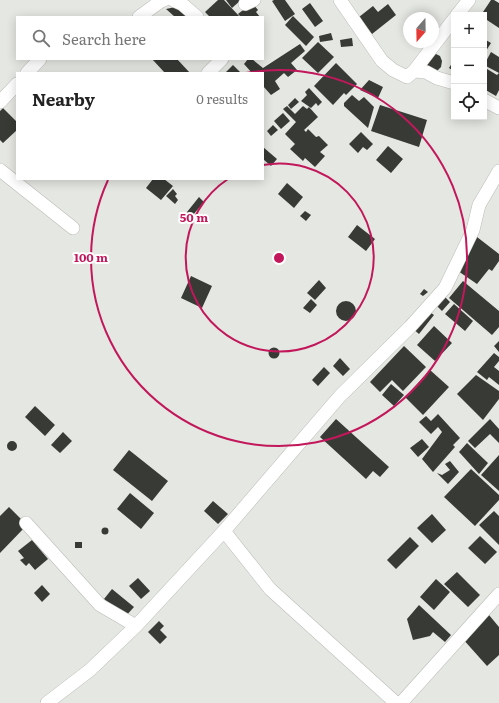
<!DOCTYPE html>
<html lang="en">
<head>
<meta charset="utf-8">
<style>
	:root { --surface:#fff; --page:#f2f2f2; --text:#222; --muted:#767676; --line:#e0e0e0 }
	body { margin:0; font-family:Literata,serif; background:var(--page); color:var(--text) }
	.controls { position:absolute; right:12px; top:12px; display:grid; overflow:hidden; border-radius:0px; box-shadow:0 2px 10px #0003 }
	.controls button { width:36px; height:36px; display:grid; place-items:center; padding:0; border:0; border-bottom:1px solid var(--line); background:var(--surface); color:var(--text); font:20px sans-serif }
	.compass { position:absolute; left:403px; top:12px; width:36px; height:36px; border-radius:50%; background:var(--surface); box-shadow:0 2px 10px #0003; rotate:200deg }
	.list { margin:0; padding:0; list-style:none }
	h2 { display:flex; justify-content:space-between; align-items:center; height:52px; margin:0; padding:0 16px; font-size:17px }
	h2 small { font-size:13px; font-weight:400; color:var(--muted) }
	.icon { flex:none; width:22px; height:22px; fill:none; stroke:currentColor; stroke-width:2; stroke-linecap:round; stroke-linejoin:round }
	.map { position:relative; flex:none; width:499px; height:703px; overflow:hidden }
	.search { position:absolute; background:var(--surface); box-shadow:0 2px 10px #0003; left:16px; top:16px; width:248px; height:44px; display:flex; align-items:center; gap:10px; box-sizing:border-box; padding:0 14px; border-radius:0px; color:var(--muted); font-size:15px }
	.panel { position:absolute; background:var(--surface); box-shadow:0 2px 10px #0003; left:16px; top:72px; width:248px; height:108px; border-radius:0px }
	.map>svg:first-child { display:block }
	.building { fill:#383a36 }
	.lines { fill:none; stroke-linecap:round; stroke-linejoin:round }
	.minor-casing { stroke:#babcb7; stroke-width:14 }
	.minor { stroke:#fff; stroke-width:13 }
	.ring { fill:none; stroke:#c2185b; stroke-width:2 }
	.centre { fill:#c2185b; stroke:#fff; stroke-width:2 }
	.ring-label { font-size:12px; text-anchor:middle; font-weight:bold; fill:#c2185b; stroke:#fff; stroke-width:4; stroke-linejoin:round; paint-order:stroke }
</style>
</head>
<body>
<div class="map">
<svg width="499" height="703" viewBox="0 0 499 703">
	<rect width="100%" height="100%" fill="#e5e7e2"/>
	<!-- building -->
	<path class="building" d="M 218,0 L 224,0 L 240,17 L 210,17 L 205,12 Z
		M 226,0 L 241,0 L 232,8 Z
		M 274,0 L 285,0 L 295,14 L 285,21 L 272,1 Z
		M 491,0 L 494,0 L 499,3 L 499,28 L 484,18 L 484,15 L 481,15 Z
		M 252,3 L 258,10 L 256,12 L 260,17 L 241,17 L 238,14 Z
		M 310,3 L 323,21 L 315,27 L 302,9 Z
		M 388,4 L 396,15 L 372,34 L 359,17 L 373,6 L 378,12 Z
		M 180,6 L 192,17 L 175,17 L 166,9 Z
		M 293,16 L 314,37 L 306,46 L 285,25 Z
		M 331,33 L 333,40 L 320,42 L 319,36 Z
		M 352,38 L 353,46 L 341,47 L 340,40 Z
		M 484,39 L 491,43 L 484,54 Z
		M 318,42 L 334,57 L 318,73 L 302,58 Z
		M 300,44 L 305,51 L 291,63 L 297,70 L 288,77 L 284,73 L 275,81 L 280,89 L 271,95 L 263,86 L 263,73 L 252,73 L 244,64 L 248,59 L 252,59 L 263,68 Z
		M 491,52 L 499,57 L 499,90 L 496,96 L 484,89 L 484,75 L 487,69 L 497,75 L 499,73 L 484,65 Z
		M 434,53 L 440,56 L 442,61 L 441,67 L 437,71 L 425,65 Z
		M 152,59 L 177,59 L 190,73 L 165,73 Z
		M 454,60 L 454,71 L 449,68 Z
		M 336,63 L 357,84 L 346,95 L 344,93 L 333,105 L 314,86 Z
		M 233,65 L 241,73 L 225,73 Z
		M 369,80 L 383,87 L 378,98 L 360,90 Z
		M 309,88 L 322,102 L 318,106 L 316,103 L 311,108 L 301,101 L 307,95 L 305,92 Z
		M 352,95 L 359,101 L 364,97 L 374,107 L 368,128 L 344,106 L 344,103 Z
		M 295,98 L 299,102 L 291,109 L 288,105 Z
		M 380,105 L 427,120 L 419,147 L 371,131 Z
		M 287,106 L 295,114 L 303,106 L 307,109 L 309,107 L 318,117 L 304,130 L 306,132 L 308,129 L 316,137 L 319,136 L 328,145 L 320,152 L 325,156 L 315,167 L 305,158 L 303,161 L 290,149 L 295,144 L 285,134 L 296,122 L 283,109 Z
		M 3,108 L 17,122 L 17,130 L 3,143 L 0,140 L 0,111 Z
		M 283,113 L 290,121 L 281,129 L 274,121 Z
		M 273,125 L 278,130 L 271,136 L 267,131 Z
		M 361,132 L 373,144 L 367,150 L 363,147 L 358,153 L 349,144 Z
		M 388,146 L 403,159 L 391,173 L 376,160 Z
		M 263,147 L 277,159 L 271,166 L 263,159 Z
		M 153,179 L 164,179 L 173,186 L 161,200 L 146,188 Z
		M 287,183 L 303,197 L 294,208 L 278,194 Z
		M 173,189 L 177,194 L 175,196 L 178,200 L 175,204 L 166,196 Z
		M 199,197 L 204,202 L 188,221 L 183,217 Z
		M 305,211 L 311,215 L 306,221 L 300,216 Z
		M 357,225 L 375,239 L 366,251 L 348,237 Z
		M 477,237 L 499,254 L 499,261 L 492,271 L 489,269 L 477,284 L 458,271 Z
		M 191,276 L 212,286 L 202,308 L 181,298 Z
		M 319,280 L 326,288 L 315,300 L 307,293 Z
		M 463,281 L 499,311 L 499,327 L 492,335 L 449,298 Z
		M 424,289 L 428,292 L 423,296 L 420,294 Z
		M 444,296 L 450,302 L 442,311 L 436,305 Z
		M 311,299 L 317,305 L 310,313 L 303,308 Z
		M336 311a10 10 0 1 1 20 0a10 10 0 1 1-20 0Z
		M 454,304 L 473,321 L 465,331 L 445,314 Z
		M 427,310 L 434,315 L 419,334 L 412,328 Z
		M 434,326 L 452,343 L 435,361 L 417,345 Z
		M 499,341 L 499,352 L 494,346 Z
		M 404,346 L 426,367 L 403,391 L 392,380 L 380,392 L 370,382 Z
		M268.5 353a5.5 5.5 0 1 1 11 0a5.5 5.5 0 1 1-11 0Z
		M 494,353 L 499,357 L 499,361 L 494,367 L 499,371 L 499,385 L 489,377 L 487,380 L 477,372 Z
		M 340,358 L 350,369 L 343,376 L 333,366 Z
		M 324,367 L 330,373 L 318,386 L 312,380 Z
		M 430,370 L 449,387 L 423,415 L 405,397 Z
		M 476,375 L 499,391 L 499,399 L 483,420 L 457,394 Z
		M 391,384 L 404,395 L 394,406 L 382,395 Z
		M 35,406 L 55,425 L 45,436 L 25,417 Z
		M 438,414 L 460,438 L 453,445 L 455,447 L 433,472 L 422,459 L 442,432 L 438,427 L 431,434 L 419,422 L 426,416 L 431,421 Z
		M 336,419 L 389,467 L 380,477 L 373,471 L 366,479 L 320,437 Z
		M 490,419 L 499,429 L 499,443 L 490,434 L 475,448 L 468,441 Z
		M 63,432 L 72,441 L 60,453 L 51,445 Z
		M 422,439 L 429,447 L 418,457 L 410,448 Z
		M7 446a5 5 0 1 1 10 0a5 5 0 1 1-10 0Z
		M 467,443 L 488,463 L 479,474 L 459,452 Z
		M 129,450 L 168,481 L 152,501 L 113,470 Z
		M 499,455 L 499,491 L 481,475 Z
		M 450,461 L 459,472 L 448,484 L 437,473 L 442,475 L 450,470 L 445,464 Z
		M 471,469 L 499,495 L 499,500 L 475,526 L 444,497 Z
		M 130,493 L 154,513 L 141,529 L 117,509 Z
		M 213,501 L 228,514 L 218,524 L 204,511 Z
		M 9,507 L 27,525 L 0,553 L 0,516 Z
		M 494,511 L 499,516 L 499,545 L 479,525 Z
		M 432,514 L 446,530 L 432,543 L 417,528 Z
		M101.5 531a3.5 3.5 0 1 1 7 0a3.5 3.5 0 1 1-7 0Z
		M 480,536 L 497,552 L 485,564 L 468,548 Z
		M 410,537 L 419,546 L 396,569 L 387,560 Z
		M 32,540 L 48,559 L 35,570 L 29,563 L 26,566 L 20,560 L 24,558 L 18,551 Z
		M 75,542 L 82,542 L 82,548 L 75,548 Z
		M 457,572 L 480,595 L 468,607 L 444,584 Z
		M 138,578 L 150,591 L 141,599 L 129,586 Z
		M 436,579 L 450,592 L 434,610 L 420,597 Z
		M 42,585 L 50,594 L 42,602 L 34,593 Z
		M 112,589 L 134,607 L 125,617 L 104,599 Z
		M 419,605 L 451,635 L 445,642 L 433,632 L 430,636 L 413,640 L 407,619 Z
		M 489,615 L 499,627 L 499,655 L 487,666 L 462,638 Z
		M 159,621 L 164,626 L 160,630 L 167,637 L 160,644 L 148,632 Z"/>
	<g class="lines">
		<!-- minor casing -->
		<g class="minor-casing">
			<path id="minor" d="M 173,0 L 182,4 L 197,17
				M 340,0 L 382,61 L 393,70 L 407,77 L 414,71
				M 245,4 L 254,0
				M 457,15 L 469,0
				M 139,17 L 161,1 L 164,0
				M 454,19 L 414,71 L 426,72 L 437,78 L 454,83
				M 27,73 L 40,59
				M 208,73 L 222,59
				M 484,100 L 499,108
				M 0,102 L 17,84
				M 0,170 L 73,228
				M 26,523 L 100,605 L 136,626
				M 224,531 L 270,589 L 396,703
				M 47,703 L 90,670 L 136,626 L 224,531 L 340,396 L 410,327 L 445,288 L 473,230 L 479,205 L 499,171
				M 401,703 L 499,594"/>
		</g>
		<!-- minor -->
		<use href="#minor" class="minor"/>
	</g>
	<!-- distance rings -->
	<g class="ring">
		<path d="M263 165A94 94 0 1 1 228 179"/>
		<path d="M246 73A188 188 0 1 1 108 180"/>
	</g>
	<circle cx="279" cy="258" r="6" class="centre"/>
	<g class="ring-label">
		<text x="194" y="222">50 m</text>
		<text x="91" y="262">100 m</text>
	</g>
</svg>
<div class="controls">
<button>+</button>
<button>−</button>
<button><svg class="icon" aria-label="locate" viewBox="0 0 24 24"><circle cx="12" cy="12" r="6"/><path d="M12 2v4M12 18v4M2 12h4M18 12h4"/></svg></button>
</div>
<svg class="compass" viewBox="-18 -18 36 36"><path d="M0-13l5 13h-10z" fill="#e53935"/><path d="M0 13l5-13h-10z" fill="#767676"/></svg>
<div class="search"><svg class="icon" aria-label="search" viewBox="0 0 24 24"><circle cx="10" cy="10" r="6"/><path d="M15 15l6 6"/></svg>Search here</div>
<section class="panel">
<h2>Nearby<small>0 results</small></h2>
<ul class="list">
</ul>
</section>
</div>
</body>
</html>
